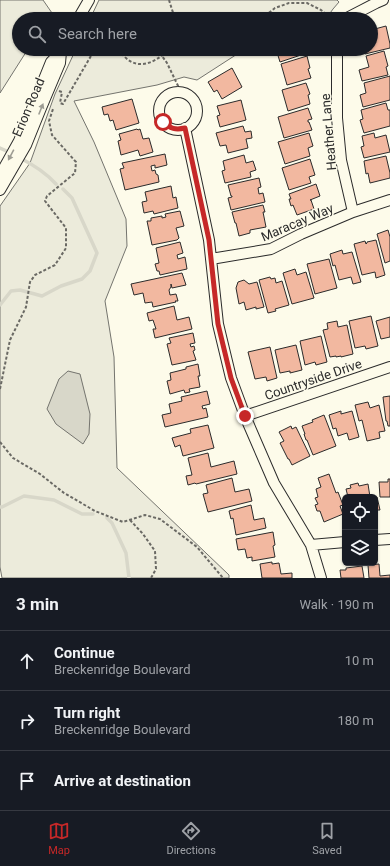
<!DOCTYPE html>
<html lang="en">
<head>
<meta charset="utf-8">
<style>
	:root { --surface:#171b24; --page:#20242c; --text:#f1f3f6; --muted:#9ea1a6; --line:#363941; --accent:#c62828 }
	body { margin:0; font-family:Roboto,sans-serif; background:var(--page); color:var(--text) }
	.controls { position:absolute; right:12px; bottom:12px; display:grid; overflow:hidden; border-radius:6px; box-shadow:0 1px 3px #0004 }
	.controls button { width:36px; height:36px; display:grid; place-items:center; padding:0; border:0; border-bottom:1px solid var(--line); background:var(--surface); color:var(--text); font:20px sans-serif }
	.stop { position:absolute; width:12px; height:12px; margin:-9px; border:3px solid #c62828; border-radius:50%; background:#fff }
	.stop.end { background:#c62828; border-color:#fff; box-shadow:0 1px 4px #0008 }
	.list { margin:0; padding:0; list-style:none }
	h2 { display:flex; justify-content:space-between; align-items:center; height:52px; margin:0; padding:0 16px; font-size:17px }
	h2 small { font-size:13px; font-weight:400; color:var(--muted) }
	.list li { display:grid; grid-template-columns:26px 1fr auto; gap:12px; align-items:center; box-sizing:border-box; height:60px; padding:0 16px; border-top:1px solid var(--line) }
	.list b { display:block; font-size:15px; white-space:nowrap }
	.list p { margin:0; font-size:13px; white-space:nowrap; color:var(--muted) }
	.list em { font-size:13px; font-style:normal; color:var(--muted) }
	.icon { flex:none; width:22px; height:22px; fill:none; stroke:currentColor; stroke-width:2; stroke-linecap:round; stroke-linejoin:round }
	.map { position:relative; flex:none; width:390px; height:578px; overflow:hidden }
	.search { position:absolute; background:var(--surface); box-shadow:0 1px 3px #0004; left:12px; right:12px; top:12px; height:44px; display:flex; align-items:center; gap:10px; box-sizing:border-box; padding:0 14px; border-radius:22px; color:var(--muted); font-size:15px }
	.sheet { height:232px; background:var(--surface) }
	nav { display:flex; justify-content:space-around; align-items:center; box-sizing:border-box; height:56px; border-top:1px solid var(--line); background:var(--surface); font-size:11px; color:var(--muted) }
	nav a { display:grid; justify-items:center; gap:2px }
	nav .on { color:var(--accent) }
	.map>svg:first-child { display:block }
	.green { fill:#ecebdb; stroke:#74746e }
	.water { fill:#d8d7c9; stroke:#74746e }
	.lines { fill:none; stroke-linecap:round; stroke-linejoin:round }
	.stream { stroke:#d8d7c9; stroke-width:3.5 }
	.building { fill:#f2b8a0; stroke:#2b2b2b }
	.minor-casing { stroke:#2b2b2b; stroke-width:12 }
	.path { stroke:#6a6964; stroke-width:2; stroke-dasharray:3 2; stroke-linecap:butt }
	.minor { stroke:#fdfbea; stroke-width:10 }
	.oneway { fill:#9e9d94 }
	.route { stroke:#c62828; stroke-width:5 }
	.labels { text-anchor:middle; stroke-width:3; stroke-linejoin:round; paint-order:stroke }
	.street-label { font-size:13px; fill:#2b2b2b; stroke:#fdfbea }
</style>
</head>
<body>
<div class="map">
<svg width="390" height="578" viewBox="0 0 390 578">
	<rect width="100%" height="100%" fill="#fdfbea"/>
	<!-- green -->
	<path class="green" d="M 0,0 L 43,0 L 52,13 L 48,19 L 19,19 L 19,49 L 28,49 L 0,93 Z
		M 99,0 L 337,0 L 339,2 L 333,9 L 328,16 L 317,19 L 90,19 Z
		M 76,49 L 245,49 L 197,80 L 184,77 L 157,85 L 74,101 L 94,142 L 126,219 L 127,246 L 105,301 L 114,357 L 117,468 L 229,575 L 229,578 L 2,578 L 0,567 L 0,206 L 30,163 L 55,94 Z"/>
	<!-- water -->
	<path class="water" d="M 68,371 L 80,374 L 90,414 L 89,434 L 83,444 L 56,424 L 47,409 L 59,379 Z"/>
	<g class="lines">
		<!-- stream -->
		<path class="stream" d="M 0,148 L 11,153
			M 20,158 C 34,165 46,173 56,184
			M 0,305 L 11,291 L 20,290 L 42,296 L 61,286 L 82,279 L 90,271 L 97,253 L 72,198 L 63,189
			M 0,507 L 2,507 L 24,496 L 54,500 L 82,514 L 93,514
			M 107,518 L 112,523 L 126,553 L 129,578"/>
	</g>
	<!-- building -->
	<path class="building" d="M 386,26 L 390,44 L 390,48 L 365,54 L 364,49 L 371,49 L 371,30 Z
		M 276,49 L 309,49 L 310,52 L 280,62 Z
		M 384,51 L 388,66 L 386,67 L 388,75 L 362,81 L 359,70 L 369,67 L 366,56 Z
		M 307,56 L 310,68 L 308,69 L 311,78 L 287,85 L 281,64 Z
		M 232,68 L 242,87 L 222,99 L 217,90 L 214,92 L 208,82 Z
		M 390,76 L 390,100 L 363,107 L 360,95 L 366,93 L 364,83 Z
		M 306,83 L 310,94 L 308,95 L 310,104 L 288,111 L 282,90 Z
		M 132,99 L 139,123 L 116,130 L 113,120 L 110,121 L 108,114 L 104,115 L 102,107 Z
		M 241,100 L 246,120 L 220,127 L 217,116 L 220,115 L 217,106 Z
		M 386,103 L 388,110 L 390,110 L 390,126 L 364,133 L 360,120 L 363,119 L 361,110 Z
		M 308,108 L 312,119 L 308,120 L 308,122 L 309,122 L 312,130 L 284,138 L 278,117 Z
		M 243,126 L 245,132 L 251,131 L 252,138 L 246,139 L 248,148 L 228,153 L 226,145 L 220,146 L 216,133 Z
		M 137,129 L 138,130 L 140,129 L 143,139 L 149,138 L 153,152 L 140,156 L 138,150 L 121,155 L 118,141 L 121,140 L 119,134 Z
		M 309,133 L 313,146 L 308,148 L 310,156 L 285,164 L 278,142 Z
		M 374,133 L 375,138 L 386,135 L 390,152 L 364,158 L 361,147 L 364,146 L 362,136 Z
		M 165,154 L 167,165 L 155,168 L 155,165 L 151,166 L 152,171 L 155,170 L 156,174 L 158,175 L 159,182 L 125,190 L 120,169 L 124,168 L 122,163 Z
		M 244,155 L 246,163 L 253,161 L 256,170 L 250,172 L 251,177 L 225,183 L 222,171 L 225,170 L 223,161 Z
		M 386,156 L 390,173 L 390,178 L 370,183 L 368,173 L 366,174 L 364,161 Z
		M 310,159 L 315,175 L 309,177 L 311,183 L 289,190 L 282,168 Z
		M 259,178 L 261,187 L 258,188 L 259,194 L 263,193 L 265,202 L 231,210 L 228,198 L 232,197 L 232,196 L 231,196 L 228,185 Z
		M 316,184 L 320,196 L 310,200 L 311,200 L 314,209 L 297,215 L 293,205 L 291,206 L 289,199 L 291,199 L 289,194 Z
		M 171,186 L 173,198 L 176,197 L 178,208 L 154,214 L 153,211 L 144,213 L 142,202 L 147,201 L 145,192 Z
		M 263,205 L 265,212 L 263,212 L 266,227 L 250,230 L 250,233 L 239,236 L 236,223 L 235,223 L 232,212 Z
		M 180,211 L 184,226 L 176,228 L 179,238 L 177,240 L 152,245 L 147,221 L 151,221 L 151,218 L 162,216 L 162,218 L 166,217 L 165,214 Z
		M 388,230 L 390,237 L 390,261 L 385,263 L 377,234 Z
		M 376,240 L 385,275 L 376,278 L 375,272 L 362,275 L 354,244 L 365,241 L 366,244 L 367,243 L 367,242 Z
		M 180,242 L 183,253 L 177,255 L 178,259 L 185,257 L 187,269 L 160,275 L 159,271 L 157,271 L 155,264 L 159,263 L 156,248 Z
		M 342,250 L 343,254 L 352,252 L 361,282 L 353,284 L 351,277 L 339,280 L 335,265 L 333,266 L 330,254 Z
		M 329,259 L 337,288 L 315,294 L 307,264 Z
		M 295,269 L 297,275 L 306,272 L 314,298 L 292,304 L 283,273 Z
		M 182,273 L 186,285 L 172,288 L 171,284 L 171,287 L 169,290 L 170,295 L 176,294 L 178,301 L 175,301 L 176,302 L 153,307 L 152,302 L 145,303 L 143,293 L 134,295 L 131,284 Z
		M 270,277 L 271,279 L 275,278 L 276,283 L 282,281 L 289,305 L 275,309 L 276,311 L 268,313 L 259,280 Z
		M 244,280 L 249,284 L 257,282 L 264,307 L 256,309 L 256,307 L 246,310 L 244,302 L 239,304 L 236,288 L 238,282 Z
		M 174,306 L 177,320 L 189,317 L 192,329 L 155,338 L 153,329 L 156,329 L 153,320 L 149,321 L 147,313 Z
		M 371,316 L 378,346 L 366,349 L 365,346 L 355,348 L 349,321 Z
		M 390,317 L 390,337 L 381,339 L 376,321 Z
		M 337,321 L 338,327 L 347,325 L 353,354 L 341,357 L 341,356 L 336,357 L 336,356 L 330,357 L 323,330 L 328,329 L 327,323 Z
		M 193,333 L 195,343 L 190,344 L 191,347 L 194,346 L 195,350 L 193,351 L 196,360 L 172,365 L 167,344 L 171,343 L 169,338 Z
		M 321,336 L 327,362 L 316,365 L 315,362 L 305,365 L 300,341 Z
		M 296,345 L 302,370 L 290,373 L 290,371 L 280,373 L 275,350 Z
		M 270,347 L 277,378 L 267,381 L 266,377 L 255,379 L 248,352 Z
		M 198,364 L 200,376 L 198,376 L 200,387 L 189,389 L 190,392 L 185,393 L 184,390 L 170,394 L 167,381 L 171,380 L 170,373 L 186,369 L 186,367 Z
		M 207,391 L 210,404 L 202,406 L 203,409 L 206,408 L 208,417 L 165,427 L 162,415 L 171,413 L 169,404 L 182,401 L 181,397 Z
		M 390,396 L 390,426 L 388,426 L 387,421 L 386,421 L 383,397 Z
		M 368,402 L 370,408 L 379,405 L 385,431 L 379,432 L 380,438 L 367,441 L 362,420 L 359,421 L 355,405 Z
		M 341,411 L 341,414 L 352,411 L 359,437 L 349,440 L 347,433 L 338,436 L 336,428 L 333,429 L 329,415 Z
		M 324,415 L 336,446 L 313,455 L 307,440 L 306,440 L 304,434 L 305,434 L 302,426 L 313,422 L 312,420 Z
		M 208,425 L 214,448 L 183,456 L 180,445 L 175,447 L 172,438 L 191,433 L 190,429 Z
		M 291,426 L 292,429 L 296,427 L 310,456 L 292,465 L 289,459 L 288,459 L 280,443 L 284,441 L 279,432 Z
		M 208,453 L 211,467 L 234,461 L 237,474 L 196,484 L 195,483 L 188,485 L 186,476 L 192,475 L 188,458 Z
		M 329,474 L 336,493 L 338,492 L 343,505 L 340,506 L 343,514 L 324,522 L 320,511 L 317,511 L 315,505 L 318,504 L 315,498 L 318,497 L 316,489 L 321,487 L 318,478 Z
		M 232,478 L 235,492 L 249,489 L 252,501 L 208,512 L 203,494 L 208,493 L 206,485 Z
		M 388,479 L 390,479 L 390,497 L 380,497 L 379,482 L 388,482 Z
		M 358,483 L 359,486 L 368,484 L 370,497 L 348,497 L 346,489 L 351,488 L 350,485 Z
		M 374,497 L 377,497 L 380,510 L 375,510 L 375,497 Z
		M 251,505 L 254,520 L 264,518 L 266,528 L 236,535 L 233,518 L 231,519 L 229,511 Z
		M 273,532 L 275,545 L 273,546 L 275,557 L 252,561 L 252,557 L 247,558 L 245,549 L 238,550 L 236,539 Z
		M 272,562 L 272,564 L 279,563 L 281,574 L 292,573 L 292,578 L 262,578 L 260,564 Z
		M 379,564 L 380,576 L 390,575 L 390,578 L 369,578 L 368,565 Z
		M 362,566 L 364,578 L 341,578 L 340,570 L 346,570 L 346,568 Z"/>
	<g class="lines">
		<!-- minor casing -->
		<g class="minor-casing">
			<path id="minor" d="M 78,19 L 89,0
				M 345,19 L 376,3 L 383,0
				M 337,49 L 337,118 L 341,160 L 353,212
				M159 111a19 19 0 1 1 38 0a19 19 0 1 1-38 0Z
				M 185,128 L 209,240 L 218,324 L 231,378 L 245,416 L 274,483 L 311,545 L 321,578
				M 0,175 L 19,141 L 51,62 L 62,51
				M 0,190 L 26,145 L 41,108 L 60,63 L 61,52
				M 211,259 L 271,249 L 301,234 L 353,212 L 390,200
				M 245,416 L 390,367
				M 375,540 L 390,539
				M 311,545 L 345,542"/>
		</g>
		<!-- path -->
		<path class="path" d="M 169,0 L 175,19
			M 189,19 L 191,17
			M 261,19 L 275,8 L 289,3 L 307,3 L 321,10 L 332,19
			M 119,49 C 132,72 153,66 169,49
			M 157,49 L 167,63 L 181,92
			M 59,91 L 62,92 L 60,103 L 63,104 L 95,49
			M 0,389 L 10,340 L 26,307 L 30,282 L 35,275 L 55,265 L 66,248 L 66,228 L 45,201 L 47,196 L 75,173 L 76,162 L 52,135 L 49,121 L 53,109
			M 0,442 L 13,458 L 40,474 L 64,493 L 95,511 L 123,522 L 145,515 L 160,519 L 197,547 L 223,578
			M 130,520 L 143,534 L 155,551 L 156,569 L 151,578"/>
		<!-- minor -->
		<use href="#minor" class="minor"/>
	</g>
	<!-- one-way arrows -->
	<defs><path id="oneway-solid" d="M-6-.8H1V-3.2L6.5 0L1 3.2V.8H-6Z"/></defs>
	<g class="oneway">
		<use href="#oneway-solid" transform="translate(41 109) rotate(-68)"/>
		<use href="#oneway-solid" transform="translate(11 155) rotate(118)"/>
	</g>
	<g class="lines">
		<!-- route -->
		<path class="route" d="M 163,122 C 170,129 176,130 185,128 L 209,240 L 218,324 L 231,378 L 245,416"/>
	</g>
	<g class="labels">
		<!-- street labels -->
		<g class="street-label">
			<text transform="translate(28 107) rotate(-67)" y="5">Erion Road</text>
			<text transform="translate(328 132) rotate(-95)" y="5">Heather Lane</text>
			<text transform="translate(297 222) rotate(-23)" y="5">Maracay Way</text>
			<text transform="translate(313 379) rotate(-19)" y="5">Countryside Drive</text>
		</g>
	</g>
</svg>
<div class="controls">
<button><svg class="icon" aria-label="locate" viewBox="0 0 24 24"><circle cx="12" cy="12" r="6"/><path d="M12 2v4M12 18v4M2 12h4M18 12h4"/></svg></button>
<button><svg class="icon" aria-label="layers" viewBox="0 0 24 24"><path d="M12 4l9 5-9 5-9-5zM3 14l9 5 9-5"/></svg></button>
</div>
<div class="stop" style="left:163px;top:122px"></div>
<div class="stop end" style="left:245px;top:416px"></div>
<div class="search"><svg class="icon" aria-label="search" viewBox="0 0 24 24"><circle cx="10" cy="10" r="6"/><path d="M15 15l6 6"/></svg>Search here</div>
</div>
<section class="sheet">
<h2>3 min<small>Walk · 190 m</small></h2>
<ul class="list">
<li><svg class="icon" aria-label="ahead" viewBox="0 0 24 24"><path d="M12 20V5M6 11l6-6 6 6"/></svg><div><b>Continue</b><p>Breckenridge Boulevard</p></div><em>10 m</em></li>
<li><svg class="icon" aria-label="right" viewBox="0 0 24 24"><path d="M7 20v-9h11M14 6l5 5-5 5"/></svg><div><b>Turn right</b><p>Breckenridge Boulevard</p></div><em>180 m</em></li>
<li><svg class="icon" aria-label="arrive" viewBox="0 0 24 24"><path d="M6 21V4h12l-3 4 3 4H6"/></svg><div><b>Arrive at destination</b></div></li>
</ul>
</section>
<nav>
<a class="on"><svg class="icon" aria-label="map" viewBox="0 0 24 24"><path d="M3 6l6-2 6 2 6-2v14l-6 2-6-2-6 2zM9 4v14M15 6v14"/></svg>Map</a>
<a><svg class="icon" aria-label="directions" viewBox="0 0 24 24"><path d="M12 3l9 9-9 9-9-9zM9 14v-3h6M13 9l2 2-2 2"/></svg>Directions</a>
<a><svg class="icon" aria-label="saved" viewBox="0 0 24 24"><path d="M7 4h10v16l-5-4-5 4z"/></svg>Saved</a>
</nav>
</body>
</html>
